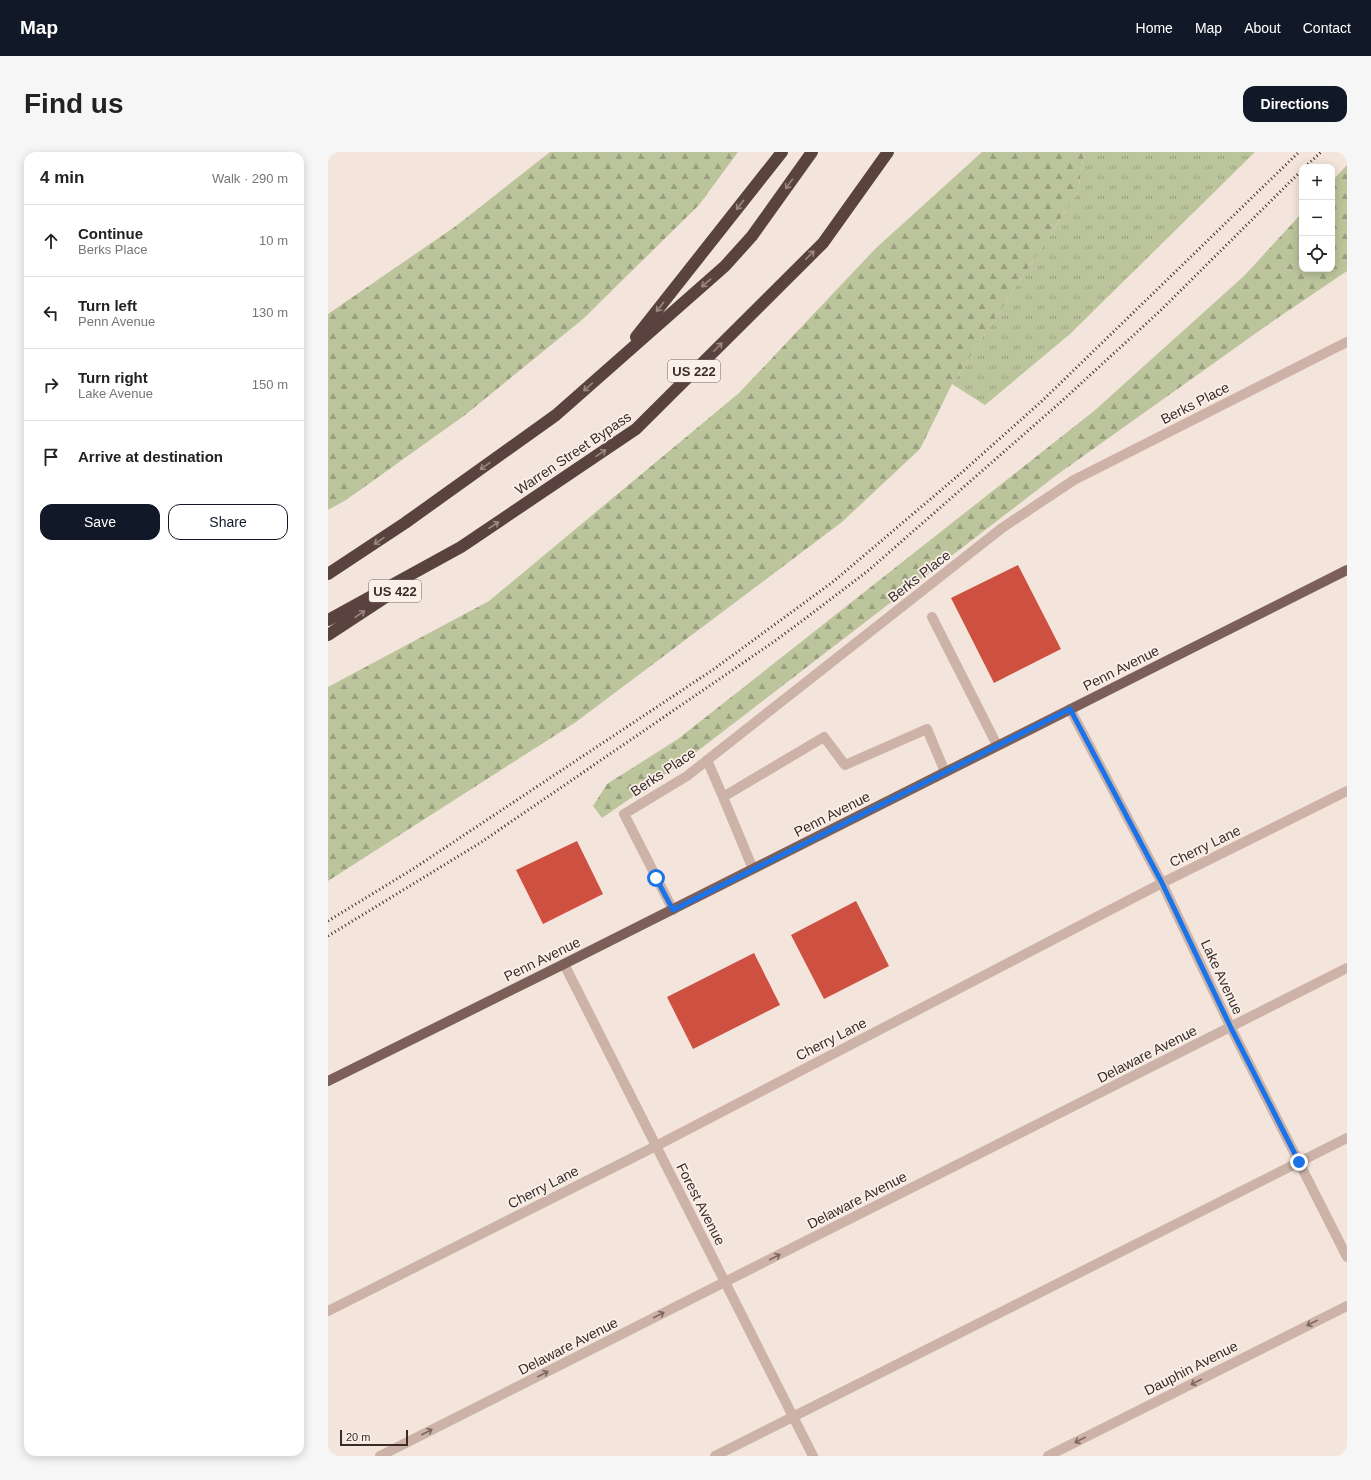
<!DOCTYPE html>
<html lang="en">
<head>
<meta charset="utf-8">
<style>
	:root { --surface:#fff; --page:#f6f6f6; --text:#222; --muted:#767676; --line:#e0e0e0; --accent:#111827 }
	body { margin:0; font-family:Helvetica,sans-serif; background:var(--page); color:var(--text) }
	.controls { position:absolute; right:12px; top:12px; display:grid; overflow:hidden; border-radius:8px; box-shadow:0 2px 10px #0003 }
	.controls button { width:36px; height:36px; display:grid; place-items:center; padding:0; border:0; border-bottom:1px solid var(--line); background:var(--surface); color:var(--text); font:20px sans-serif }
	.scale { position:absolute; left:12px; bottom:10px; width:68px; box-sizing:border-box; padding-left:4px; border:2px solid #392b28; border-top:0; font-size:11px; line-height:14px; white-space:nowrap; color:#392b28; -webkit-text-stroke:3px #fbf0e9; paint-order:stroke }
	.stop { position:absolute; width:12px; height:12px; margin:-9px; border:3px solid #1a73e8; border-radius:50%; background:#fff }
	.stop.end { background:#1a73e8; border-color:#fff; box-shadow:0 1px 4px #0008 }
	.list { margin:0; padding:0; list-style:none }
	h2 { display:flex; justify-content:space-between; align-items:center; height:52px; margin:0; padding:0 16px; font-size:17px }
	h2 small { font-size:13px; font-weight:400; color:var(--muted) }
	.list li { display:grid; grid-template-columns:26px 1fr auto; gap:12px; align-items:center; box-sizing:border-box; height:72px; padding:0 16px; border-top:1px solid var(--line) }
	.list b { display:block; font-size:15px; white-space:nowrap }
	.list p { margin:0; font-size:13px; white-space:nowrap; color:var(--muted) }
	.list em { font-size:13px; font-style:normal; color:var(--muted) }
	.actions { display:flex; gap:8px; padding:12px 16px }
	.actions a { flex:1; padding:9px 0; border:1px solid var(--accent); border-radius:12px; text-align:center; font-size:14px; color:var(--accent) }
	.actions .main { background:var(--accent); color:#fff }
	.icon { flex:none; width:22px; height:22px; fill:none; stroke:currentColor; stroke-width:2; stroke-linecap:round; stroke-linejoin:round }
	.map { position:relative; flex:none; width:1019px; height:1304px; overflow:hidden; border-radius:12px }
	header { display:flex; align-items:center; gap:24px; box-sizing:border-box; height:56px; padding:0 20px; background:var(--accent); color:#fff }
	header strong { font-size:19px }
	nav { display:flex; gap:22px; margin-inline-start:auto; font-size:14px }
	.intro { display:flex; align-items:center; justify-content:space-between; box-sizing:border-box; height:96px; padding:0 24px }
	h1 { margin:0; font-size:28px }
	.button { padding:10px 18px; border-radius:12px; background:var(--accent); color:#fff; font-size:14px; font-weight:700 }
	main { display:flex; gap:24px; padding:0 24px }
	aside { flex:1; background:var(--surface); border-radius:12px; box-shadow:0 2px 10px #0003 }
	.map>svg:first-child { display:block }
	.grass { fill:url(#grass-tufts) }
	.forest { fill:url(#forest-firs) }
	.building { fill:#cd5040 }
	.lines { fill:none; stroke-linecap:round; stroke-linejoin:round }
	.service { stroke:#cdb3a7; stroke-width:10 }
	.minor { stroke:#cdb3a7; stroke-width:10 }
	.primary { stroke:#7c5f58; stroke-width:10 }
	.motorway { stroke:#5a433e; stroke-width:12 }
	.rail { stroke:#392b28; stroke-width:3; stroke-dasharray:1 3; stroke-linecap:butt }
	.oneway { stroke:#9a8882 }
	.oneway2 { stroke:#7c6861 }
	.route { stroke:#1a73e8; stroke-width:5 }
	.labels { text-anchor:middle; stroke-width:3.5; stroke-linejoin:round; paint-order:stroke }
	.shield { fill:#fbf0e9; stroke:#736662; stroke-width:1 }
	.shield-label { font-size:13px; font-weight:bold; fill:#392b28 }
	.street-label { font-size:14px; fill:#392b28; stroke:#fbf0e9 }
</style>
</head>
<body>
<header>
<strong>Map</strong>
<nav><a>Home</a><a>Map</a><a>About</a><a>Contact</a></nav>
</header>
<div class="intro"><h1>Find us</h1><a class="button">Directions</a></div>
<main>
<aside>
<h2>4 min<small>Walk · 290 m</small></h2>
<ul class="list">
<li><svg class="icon" aria-label="ahead" viewBox="0 0 24 24"><path d="M12 20V5M6 11l6-6 6 6"/></svg><div><b>Continue</b><p>Berks Place</p></div><em>10 m</em></li>
<li><svg class="icon" aria-label="left" viewBox="0 0 24 24"><path d="M17 20v-9H6M10 6l-5 5 5 5"/></svg><div><b>Turn left</b><p>Penn Avenue</p></div><em>130 m</em></li>
<li><svg class="icon" aria-label="right" viewBox="0 0 24 24"><path d="M7 20v-9h11M14 6l5 5-5 5"/></svg><div><b>Turn right</b><p>Lake Avenue</p></div><em>150 m</em></li>
<li><svg class="icon" aria-label="arrive" viewBox="0 0 24 24"><path d="M6 21V4h12l-3 4 3 4H6"/></svg><div><b>Arrive at destination</b></div></li>
</ul>
<div class="actions"><a class="main">Save</a><a>Share</a></div>
</aside>
<div class="map">
<svg width="1019" height="1304" viewBox="0 0 1019 1304">
	<defs>
		<pattern id="grass-tufts" width="24" height="20" patternUnits="userSpaceOnUse"><rect width="24" height="20" fill="#bbc49b"/><path d="M3 7l-1-3M5 7V3M7 7l1-3M15 17l-1-3M17 17v-4M19 17l1-3" fill="none" stroke="#999f7e"/></pattern>
		<pattern id="forest-firs" width="22" height="20" patternUnits="userSpaceOnUse"><rect width="22" height="20" fill="#bbc49b"/><path d="M5 1l3.5 6h-7zM16 11l3.5 6h-7z" fill="#999f7e"/></pattern>
	</defs>
	<rect width="100%" height="100%" fill="#f4e5dc"/>
	<!-- grass -->
	<path class="grass" d="M 756,0 L 927,0 L 742,182 L 657,253 L 624,232 L 750,40 Z"/>
	<!-- forest -->
	<path class="forest" d="M 222,0 L 410,0 L 371,53 L 255,167 L 137,263 L 18,348 L 0,358 L 0,162 L 128,74 Z
		M 654,0 L 756,0 L 750,40 L 624,232 L 592,297 L 514,370 L 248,570 L 0,729 L 0,535 L 161,449 L 411,241 L 547,97 Z
		M 1019,13 L 1019,119 L 948,167 L 730,322 L 358,608 L 274,666 L 265,654 L 279,632 L 350,587 L 766,259 L 916,124 L 974,61 L 974,117 L 1004,117 L 1004,29 Z"/>
	<!-- building -->
	<path class="building" d="M 690,413 L 733,497 L 666,531 L 623,446 Z
		M 249,689 L 275,742 L 215,772 L 188,718 Z
		M 528,749 L 561,814 L 496,847 L 463,783 Z
		M 426,801 L 452,853 L 365,897 L 339,845 Z"/>
	<g class="lines">
		<!-- service -->
		<path class="service" d="M 604,465 L 669,593
			M 379,608 L 395,645
			M 425,717 L 395,645 L 496,585 L 517,613 L 599,577 L 617,620
			M 345,758 L 296,662 L 359,624 L 674,376 L 746,328 L 1019,190
			M 0,1159 L 328,994 L 834,731 L 1019,639
			M 387,1304 L 1019,986"/>
		<!-- minor -->
		<path class="minor" d="M 742,557 L 834,731 L 903,876 L 1019,1105
			M 236,812 L 485,1304
			M 52,1304 L 1019,816
			M 720,1304 L 1019,1154"/>
		<!-- primary -->
		<path class="primary" d="M 0,929 L 236,812 L 1019,418"/>
		<!-- motorway -->
		<path class="motorway" d="M 308,185 L 454,0
			M 0,422 L 77,371 L 228,263 L 397,114 L 424,84 L 484,0
			M 0,468 L 133,395 L 308,277 L 495,91 L 560,0
			M 0,483 L 64,441"/>
		<!-- rail -->
		<path class="rail" d="M 977,15 L 993,0
			M 0,769 L 85,717 L 386,517 L 506,429 L 632,322 L 715,248 L 971,0
			M 0,784 L 152,691 L 444,491 L 474,469 L 541,418 L 735,248 L 833,158 L 974,18"/>
	</g>
	<!-- one-way arrows -->
	<defs><path id="oneway-shaft" d="M-6 0H5M1.5-3L5.5 0L1.5 3" fill="none" stroke-width="1.6" stroke-linecap="round" stroke-linejoin="round"/></defs>
	<g class="oneway">
		<use href="#oneway-shaft" transform="translate(461 32) rotate(125)"/>
		<use href="#oneway-shaft" transform="translate(412 53) rotate(128)"/>
		<use href="#oneway-shaft" transform="translate(482 103) rotate(-45)"/>
		<use href="#oneway-shaft" transform="translate(378 131) rotate(139)"/>
		<use href="#oneway-shaft" transform="translate(332 155) rotate(128)"/>
		<use href="#oneway-shaft" transform="translate(390 195) rotate(-45)"/>
		<use href="#oneway-shaft" transform="translate(260 235) rotate(138)"/>
		<use href="#oneway-shaft" transform="translate(273 301) rotate(-34)"/>
		<use href="#oneway-shaft" transform="translate(157 314) rotate(145)"/>
		<use href="#oneway-shaft" transform="translate(166 373) rotate(-33)"/>
		<use href="#oneway-shaft" transform="translate(51 389) rotate(146)"/>
		<use href="#oneway-shaft" transform="translate(32 462) rotate(-34)"/>
	</g>
	<g class="oneway2">
		<use href="#oneway-shaft" transform="translate(447 1105) rotate(-27)"/>
		<use href="#oneway-shaft" transform="translate(331 1163) rotate(-27)"/>
		<use href="#oneway-shaft" transform="translate(984 1171) rotate(153)"/>
		<use href="#oneway-shaft" transform="translate(215 1222) rotate(-27)"/>
		<use href="#oneway-shaft" transform="translate(868 1230) rotate(153)"/>
		<use href="#oneway-shaft" transform="translate(99 1280) rotate(-27)"/>
		<use href="#oneway-shaft" transform="translate(752 1288) rotate(153)"/>
	</g>
	<g class="lines">
		<!-- route -->
		<path class="route" d="M 328,726 L 345,758 L 742,557 L 834,731 L 903,876 L 971,1010"/>
	</g>
	<g class="labels">
		<!-- shield labels -->
		<g class="shield">
			<rect x="340" y="208" width="52" height="22" rx="3"/>
			<rect x="41" y="428" width="52" height="22" rx="3"/>
		</g>
		<g class="shield-label">
			<text x="366" y="224">US 222</text>
			<text x="67" y="444">US 422</text>
		</g>
		<!-- street labels -->
		<g class="street-label">
			<text transform="translate(867 251) rotate(-27)" y="5">Berks Place</text>
			<text transform="translate(245 301) rotate(-34)" y="5">Warren Street Bypass</text>
			<text transform="translate(591 424) rotate(-38)" y="5">Berks Place</text>
			<text transform="translate(793 516) rotate(-27)" y="5">Penn Avenue</text>
			<text transform="translate(335 620) rotate(-34)" y="5">Berks Place</text>
			<text transform="translate(504 662) rotate(-27)" y="5">Penn Avenue</text>
			<text transform="translate(877 694) rotate(-26)" y="5">Cherry Lane</text>
			<text transform="translate(214 807) rotate(-26)" y="5">Penn Avenue</text>
			<text transform="translate(894 825) rotate(65)" y="5">Lake Avenue</text>
			<text transform="translate(503 887) rotate(-27)" y="5">Cherry Lane</text>
			<text transform="translate(819 902) rotate(-27)" y="5">Delaware Avenue</text>
			<text transform="translate(215 1035) rotate(-27)" y="5">Cherry Lane</text>
			<text transform="translate(529 1048) rotate(-27)" y="5">Delaware Avenue</text>
			<text transform="translate(373 1052) rotate(63)" y="5">Forest Avenue</text>
			<text transform="translate(240 1194) rotate(-27)" y="5">Delaware Avenue</text>
			<text transform="translate(863 1216) rotate(-27)" y="5">Dauphin Avenue</text>
		</g>
	</g>
</svg>
<div class="controls">
<button>+</button>
<button>−</button>
<button><svg class="icon" aria-label="locate" viewBox="0 0 24 24"><circle cx="12" cy="12" r="6"/><path d="M12 2v4M12 18v4M2 12h4M18 12h4"/></svg></button>
</div>
<div class="scale">20 m</div>
<div class="stop" style="left:328px;top:726px"></div>
<div class="stop end" style="left:971px;top:1010px"></div>
</div>
</main>
</body>
</html>
